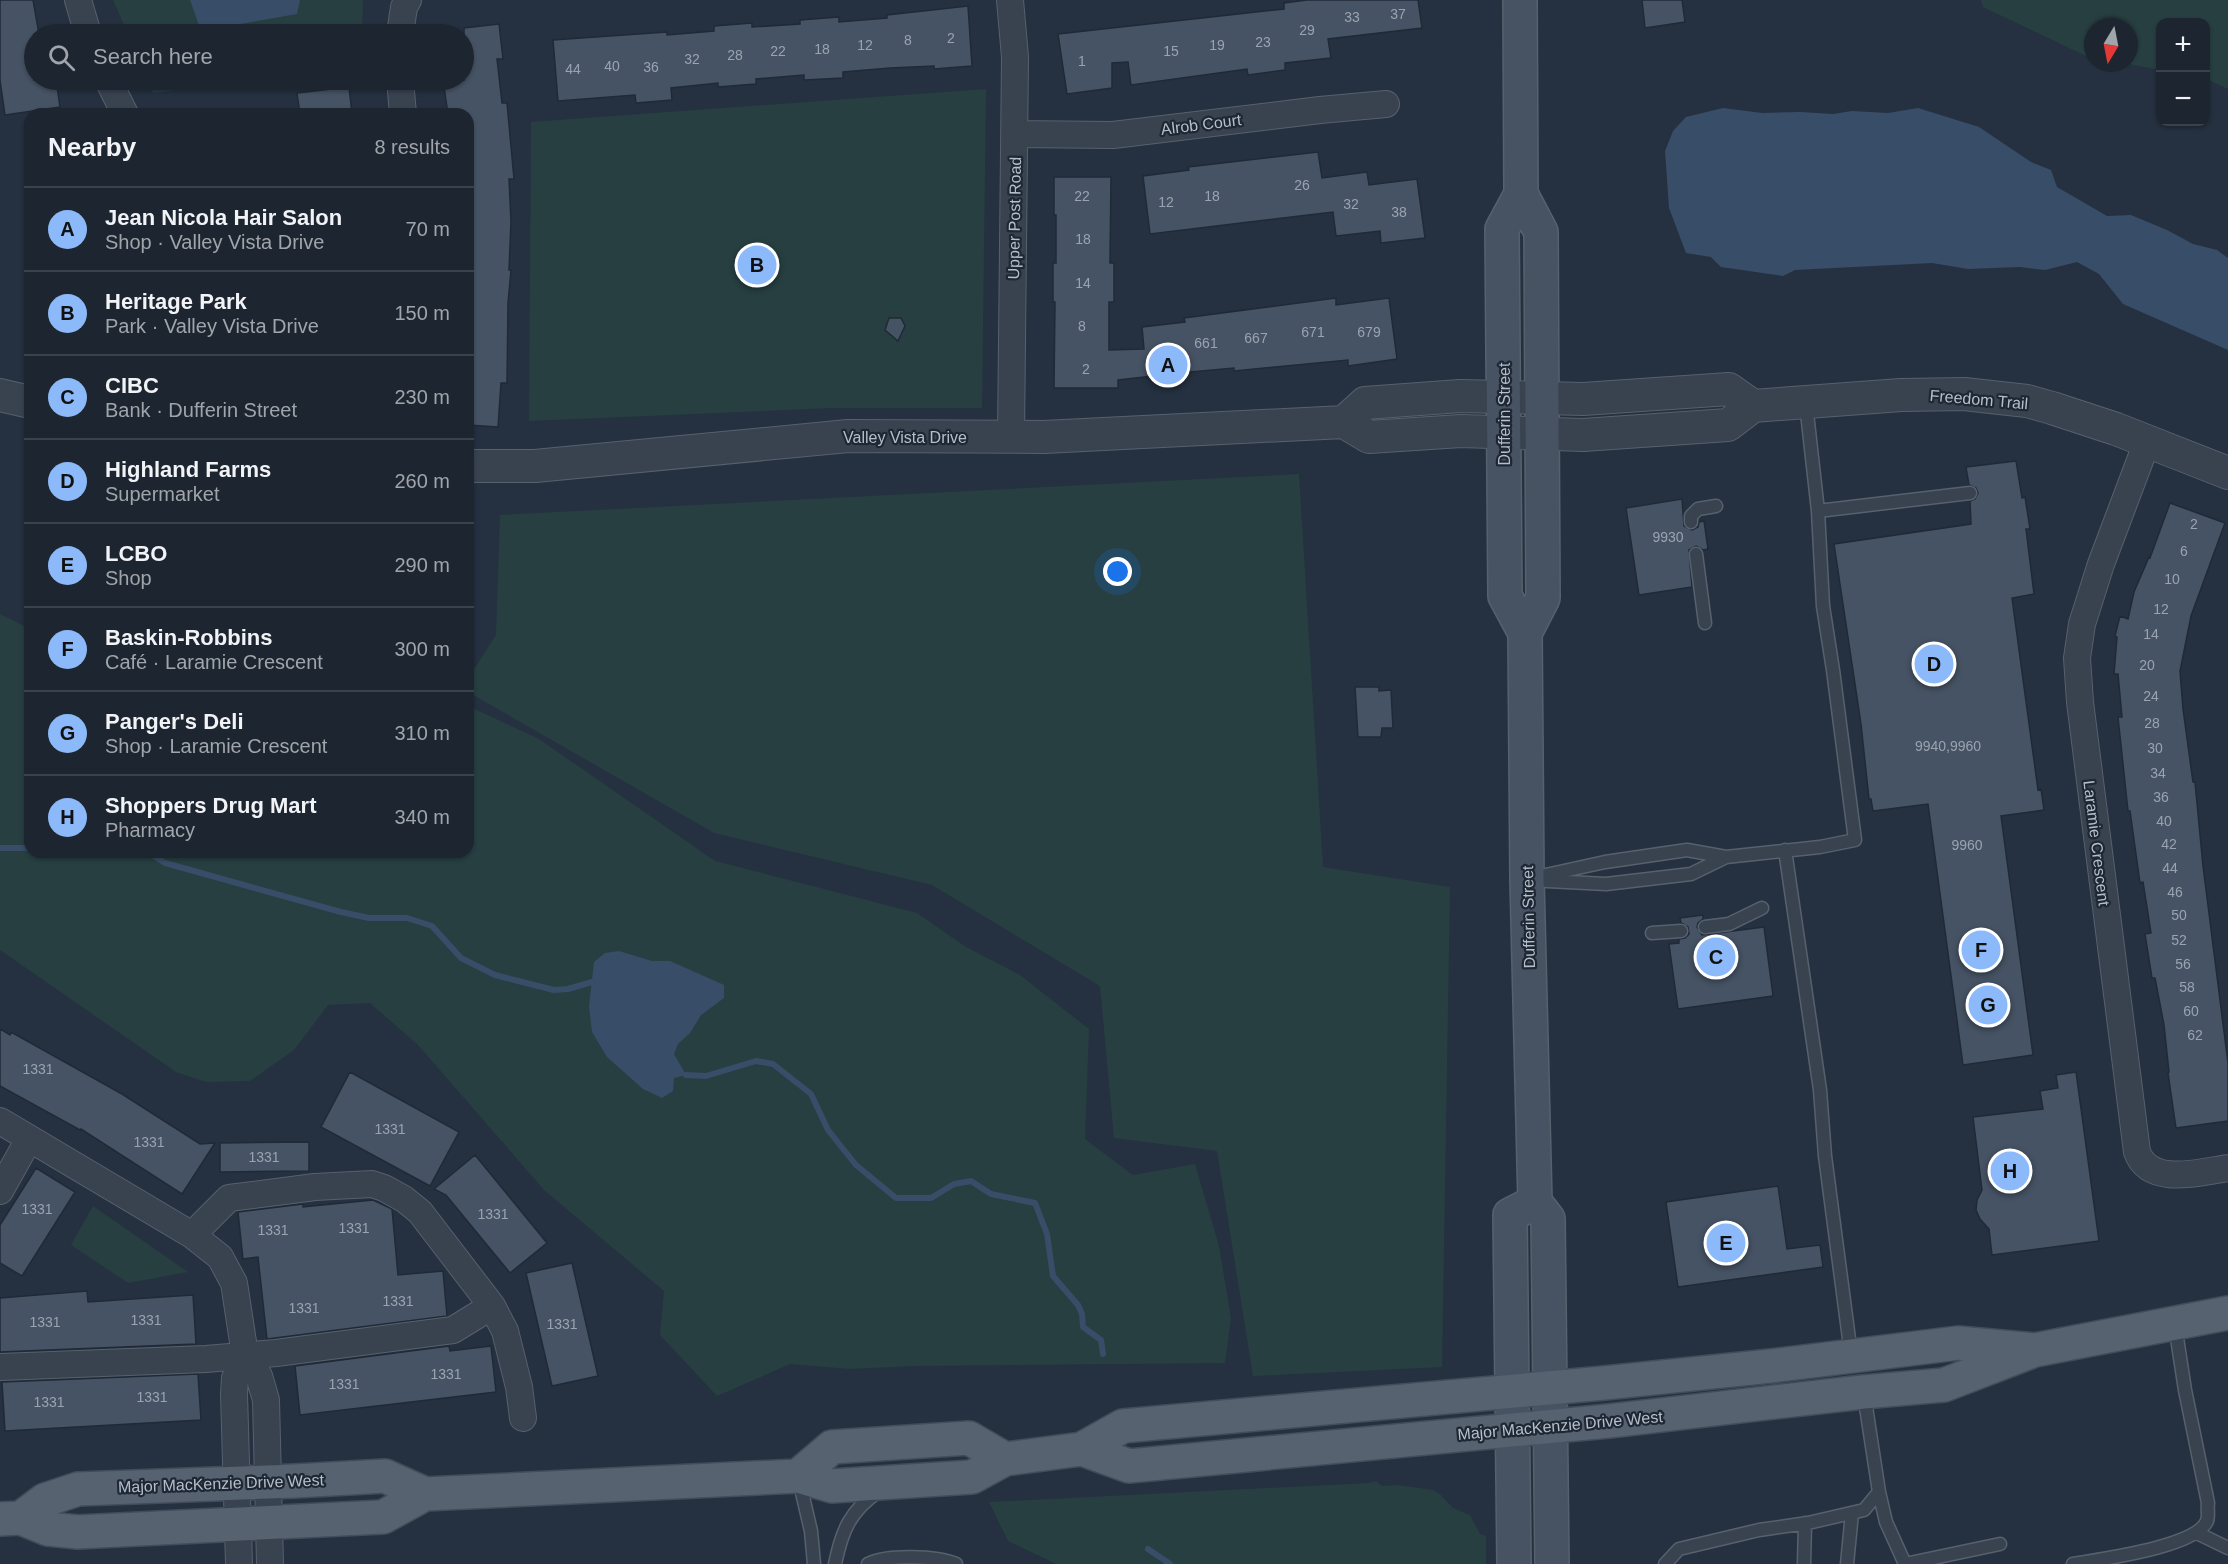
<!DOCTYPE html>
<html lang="en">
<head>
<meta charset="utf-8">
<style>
	:root { --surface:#1c2530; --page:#252d38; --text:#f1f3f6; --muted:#a0a5ab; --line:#3a424c; --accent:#8cb9f9 }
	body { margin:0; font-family:Helvetica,sans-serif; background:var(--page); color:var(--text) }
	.controls { position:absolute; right:18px; top:18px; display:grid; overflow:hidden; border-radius:12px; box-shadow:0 2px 4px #0004 }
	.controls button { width:54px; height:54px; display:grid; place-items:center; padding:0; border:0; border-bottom:2px solid var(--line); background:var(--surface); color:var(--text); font:30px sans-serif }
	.compass { position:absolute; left:2084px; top:18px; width:54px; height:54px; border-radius:50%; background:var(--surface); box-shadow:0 2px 4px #0004; rotate:190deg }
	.you { position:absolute; left:1118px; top:572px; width:21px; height:21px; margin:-15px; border:4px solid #fff; border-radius:50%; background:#1a73e8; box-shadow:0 0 0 9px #1a73e833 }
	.badge { display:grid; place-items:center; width:39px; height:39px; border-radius:50%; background:var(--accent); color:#111; font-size:20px; font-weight:700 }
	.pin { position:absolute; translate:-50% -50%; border:3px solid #fff; box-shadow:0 2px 6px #0006 }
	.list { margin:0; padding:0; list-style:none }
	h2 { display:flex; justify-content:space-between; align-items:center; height:78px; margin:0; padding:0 24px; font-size:26px }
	h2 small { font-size:20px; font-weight:400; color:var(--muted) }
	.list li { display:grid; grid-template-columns:39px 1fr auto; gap:18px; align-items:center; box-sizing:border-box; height:84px; padding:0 24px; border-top:2px solid var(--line) }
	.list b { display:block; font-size:22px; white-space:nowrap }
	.list p { margin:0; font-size:20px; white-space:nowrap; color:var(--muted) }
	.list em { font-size:20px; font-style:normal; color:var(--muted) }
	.icon { flex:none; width:33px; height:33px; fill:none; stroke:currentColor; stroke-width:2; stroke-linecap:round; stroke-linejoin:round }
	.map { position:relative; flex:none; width:2228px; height:1564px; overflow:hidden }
	.search { position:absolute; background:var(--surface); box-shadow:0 2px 4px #0004; left:24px; top:24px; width:450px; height:66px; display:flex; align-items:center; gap:15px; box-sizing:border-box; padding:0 21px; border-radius:33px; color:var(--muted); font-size:22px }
	.panel { position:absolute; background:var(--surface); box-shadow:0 2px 4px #0004; left:24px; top:108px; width:450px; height:750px; border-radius:18px }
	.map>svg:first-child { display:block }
	.green { fill:#273f41 }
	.water { fill:#384d68 }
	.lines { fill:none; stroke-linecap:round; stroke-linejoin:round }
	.stream { stroke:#384d68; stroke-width:6 }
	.building { fill:#465364; stroke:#202a37; stroke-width:1.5 }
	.service-casing { stroke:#57616d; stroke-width:15 }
	.minor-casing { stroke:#57616d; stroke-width:28 }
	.tertiary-casing { stroke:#57616d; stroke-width:34 }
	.secondary-casing { stroke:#57616d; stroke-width:36 }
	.primary-casing { stroke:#434c59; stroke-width:36 }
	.service { stroke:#394350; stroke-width:12 }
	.minor { stroke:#394350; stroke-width:26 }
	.tertiary { stroke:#394350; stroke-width:32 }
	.secondary { stroke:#475263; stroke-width:33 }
	.primary { stroke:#576270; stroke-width:33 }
	.labels { text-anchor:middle; stroke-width:4.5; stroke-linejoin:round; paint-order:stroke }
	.number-label { font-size:14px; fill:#9aa3b0 }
	.street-label { font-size:16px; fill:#b6beca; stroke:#1e2835 }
</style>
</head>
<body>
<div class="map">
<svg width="2228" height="1564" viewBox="0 0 2228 1564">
	<rect width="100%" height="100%" fill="#253140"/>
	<!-- green -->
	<path class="green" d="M 113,0 L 363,0 L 362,34 L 128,34 Z
		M 1981,0 L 2228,0 L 2228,89 L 2206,79 L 2206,22 L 2160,22 L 2160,70 L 2123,63 L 2129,63 L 2129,27 L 2093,27 L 2093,57 L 2086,56 L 1983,7 Z
		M 147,80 L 260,80 L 153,93 Z
		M 986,89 L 982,408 L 833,408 L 529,421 L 531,122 Z
		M 1299,474 L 1323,867 L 1450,887 L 1442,1367 L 1253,1376 L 1217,1151 L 1114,1138 L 1100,986 L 932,885 L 714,833 L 468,692 L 468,679 L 496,635 L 500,515 Z
		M 0,614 L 30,629 L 30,852 L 468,852 L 468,706 L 539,739 L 715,861 L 917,913 L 966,947 L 1020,975 L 1089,1029 L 1085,1139 L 1133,1175 L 1195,1164 L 1219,1246 L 1231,1318 L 1225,1363 L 913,1366 L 849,1369 L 790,1364 L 717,1396 L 660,1335 L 664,1291 L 544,1190 L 418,1045 L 370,1003 L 328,1005 L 294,1050 L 250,1081 L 206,1082 L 176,1072 L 0,950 Z
		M 93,1206 L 188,1272 L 128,1283 L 71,1245 Z
		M 1376,1481 L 1382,1486 L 1397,1485 L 1433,1490 L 1440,1494 L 1453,1508 L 1470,1515 L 1480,1534 L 1486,1536 L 1486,1564 L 1056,1564 L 1008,1541 L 989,1502 L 1369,1483 Z"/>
	<!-- water -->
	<path class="water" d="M 190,0 L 300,0 L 297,14 L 201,31 Z
		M 1723,108 L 1762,113 L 1800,112 L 1833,114 L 1852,111 L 1888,113 L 1918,108 L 1979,127 L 2031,162 L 2051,170 L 2057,187 L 2107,216 L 2131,215 L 2167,230 L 2193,244 L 2217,250 L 2228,258 L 2228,350 L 2123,304 L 2099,274 L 2077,262 L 2045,270 L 2020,267 L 1968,269 L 1932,263 L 1795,270 L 1783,276 L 1721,267 L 1711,257 L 1686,253 L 1669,208 L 1665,151 L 1673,131 L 1686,117 Z
		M 619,951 L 652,961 L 670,961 L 724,985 L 724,998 L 701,1015 L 690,1033 L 678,1044 L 674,1054 L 686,1075 L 674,1078 L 673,1091 L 662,1098 L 643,1089 L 607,1057 L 592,1032 L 589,1006 L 594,962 L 605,953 Z"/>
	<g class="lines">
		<!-- stream -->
		<path class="stream" d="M 0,848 L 30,848
			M 148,852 L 165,863 L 341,912 L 369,918 L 407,918 L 432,926 L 461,958 L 495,975 L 554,990 L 568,989 L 592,982
			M 686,1075 L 706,1076 L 756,1061 L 773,1064 L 811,1094 L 828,1130 L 856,1165 L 896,1198 L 931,1198 L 954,1184 L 971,1181 L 991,1194 L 1035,1203 L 1047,1234 L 1053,1276 L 1078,1305 L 1082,1314 L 1083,1327 L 1101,1340 L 1103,1354
			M 1148,1549 L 1170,1564"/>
	</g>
	<!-- building -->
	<path class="building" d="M 0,0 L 33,0 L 39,34 L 34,34 L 34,80 L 56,80 L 60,107 L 5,115 L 0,80 Z
		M 1307,0 L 1418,0 L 1422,28 L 1328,39 L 1331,58 L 1285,63 L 1285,70 L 1248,75 L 1247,69 L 1131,85 L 1128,62 L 1112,63 L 1112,88 L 1067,94 L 1058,34 L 1284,9 L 1284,3 Z
		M 1642,0 L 1682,0 L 1685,22 L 1645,28 Z
		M 968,6 L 972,66 L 934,69 L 934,66 L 890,68 L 843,72 L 843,78 L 804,80 L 804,75 L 756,79 L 756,84 L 718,87 L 718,83 L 671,88 L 672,100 L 636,103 L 635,95 L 558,101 L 553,40 L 667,32 L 667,35 L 714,31 L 714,26 L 752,23 L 752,27 L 800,24 L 800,20 L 839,17 L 839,22 L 887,18 L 887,15 Z
		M 499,24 L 503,59 L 497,59 L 502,103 L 507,103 L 514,179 L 509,179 L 511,221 L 509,270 L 511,270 L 508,303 L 507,383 L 501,383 L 498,427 L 468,425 L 468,114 L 448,114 L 443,80 L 464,80 L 464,28 Z
		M 349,87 L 352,114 L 300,114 L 297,93 Z
		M 1318,152 L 1322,178 L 1367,172 L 1369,185 L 1417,179 L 1425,238 L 1381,243 L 1380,231 L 1336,236 L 1333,212 L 1150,234 L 1143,176 L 1189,170 L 1188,167 Z
		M 1054,177 L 1111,177 L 1110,263 L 1114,263 L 1114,302 L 1109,302 L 1109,350 L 1144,349 L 1142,327 L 1185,322 L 1184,318 L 1336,298 L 1336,305 L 1389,298 L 1397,359 L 1348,366 L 1348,360 L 1234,371 L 1234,368 L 1190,372 L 1118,380 L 1118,388 L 1054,388 L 1055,302 L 1053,302 L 1053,263 L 1056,263 L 1056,215 L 1054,215 Z
		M 889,318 L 901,318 L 905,326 L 898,341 L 885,330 Z
		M 2016,461 L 2022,498 L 2025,497 L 2030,529 L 2026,529 L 2034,594 L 2012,598 L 2038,790 L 2041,789 L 2044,810 L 2001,816 L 2033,1055 L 1963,1065 L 1928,804 L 1873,811 L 1871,799 L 1869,799 L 1861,724 L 1834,544 L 1971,524 L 1970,501 L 1975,499 L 1978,493 L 1976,488 L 1969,485 L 1966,467 Z
		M 1682,499 L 1684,526 L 1692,530 L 1698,527 L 1699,522 L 1704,521 L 1708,549 L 1703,550 L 1696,546 L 1689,550 L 1692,587 L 1639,595 L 1626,508 Z
		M 2170,503 L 2225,523 L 2191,616 L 2180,671 L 2183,709 L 2193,782 L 2195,782 L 2203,866 L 2228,1063 L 2228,1121 L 2176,1128 L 2168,1073 L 2169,1072 L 2164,1025 L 2155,978 L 2152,978 L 2145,934 L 2151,933 L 2143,882 L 2140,883 L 2130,811 L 2128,811 L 2118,717 L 2122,717 L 2118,674 L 2114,674 L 2117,637 L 2115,636 L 2120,616 L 2128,619 L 2134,592 L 2149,557 L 2150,558 Z
		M 1355,687 L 1379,687 L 1379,691 L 1391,690 L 1393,728 L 1382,728 L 1381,737 L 1358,737 Z
		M 1703,915 L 1703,919 L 1698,923 L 1697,927 L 1702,935 L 1764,927 L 1773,996 L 1678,1009 L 1669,944 L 1679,943 L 1679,939 L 1685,938 L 1689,934 L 1688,927 L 1681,923 L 1680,918 Z
		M 0,1029 L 10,1035 L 11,1032 L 122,1094 L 200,1144 L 215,1143 L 182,1194 L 81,1129 L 80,1130 L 0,1086 Z
		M 350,1072 L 459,1132 L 430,1186 L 321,1127 Z
		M 2076,1072 L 2099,1241 L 1992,1255 L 1989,1229 L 1980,1219 L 1976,1210 L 1977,1200 L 1982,1190 L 1973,1117 L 2043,1109 L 2040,1091 L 2058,1088 L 2056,1075 Z
		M 309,1142 L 309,1171 L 220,1172 L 220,1143 Z
		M 475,1155 L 547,1243 L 510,1273 L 446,1195 L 434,1189 Z
		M 36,1168 L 75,1192 L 22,1276 L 0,1263 L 0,1225 Z
		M 1778,1186 L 1787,1249 L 1820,1245 L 1823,1267 L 1678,1287 L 1666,1202 Z
		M 373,1200 L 392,1209 L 398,1275 L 443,1271 L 447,1316 L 267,1339 L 258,1257 L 243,1259 L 238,1212 L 303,1204 L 303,1207 Z
		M 572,1263 L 598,1376 L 552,1386 L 526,1273 Z
		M 87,1291 L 88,1302 L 193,1295 L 196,1344 L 0,1352 L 0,1298 Z
		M 449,1346 L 450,1351 L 491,1346 L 496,1392 L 300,1415 L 295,1366 Z
		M 198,1374 L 201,1420 L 5,1431 L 2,1382 Z"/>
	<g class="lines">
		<!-- service casing -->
		<g class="service-casing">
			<path id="service" d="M 1818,511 L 1970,493
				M 1691,522 L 1691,516 L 1698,509 L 1716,506
				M 1696,554 L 1705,623
				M 1785,850 L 1820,1090 L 1825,1156 L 1851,1354
				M 1541,876 L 1605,862 L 1687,850 L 1726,857
				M 1528,880 L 1606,884 L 1691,874 L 1726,857 L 1820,847 L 1855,840 L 1833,670 L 1823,606 L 1818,511 L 1806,404
				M 1705,927 L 1729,924 L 1762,908
				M 1652,933 L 1681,931
				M 1864,1394 L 1879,1492 L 1886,1522 L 1905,1564
				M 799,1480 L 811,1531 L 814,1564
				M 2197,1533 L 2228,1548
				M 835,1564 C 842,1530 850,1511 879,1491
				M 868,1564 C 887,1554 937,1556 956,1564
				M 1665,1564 L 1679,1549 L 1759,1530 L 1808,1523 L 1864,1510 L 1879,1492
				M 1804,1564 L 1805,1523
				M 1847,1564 L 1852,1513
				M 1905,1564 L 2000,1544
				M 2073,1564 C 2101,1559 2196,1547 2207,1521 C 2209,1516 2207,1508 2208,1503 L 2185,1390 L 2175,1325"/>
		</g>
		<!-- minor casing -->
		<g class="minor-casing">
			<path id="minor" d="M 78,0 L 88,34
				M 1010,0 L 1015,57 L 1011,437
				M 400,34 L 404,7 L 408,0
				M 108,80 L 125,114
				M 400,80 L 403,114
				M 1015,134 L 1113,135 L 1320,110 L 1386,104
				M 2147,442 L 2101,564 L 2082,624 L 2077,658 L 2080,702 L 2137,1152 C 2150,1187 2200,1172 2228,1168
				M 0,1121 L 192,1235 L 220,1257 L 234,1283 L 245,1355 L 259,1376 L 266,1400 L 270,1564
				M 0,1191 L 29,1139
				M 192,1235 L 229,1198 L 315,1187 L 372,1184 L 384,1188 L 404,1199 L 420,1212 L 492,1306 L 505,1331 L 519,1387 L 523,1418
				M 0,1367 L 206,1359 L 276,1353 L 453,1330 L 492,1306
				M 239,1564 L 234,1394 L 235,1378 L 245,1355"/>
		</g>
		<!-- tertiary casing -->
		<g class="tertiary-casing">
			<path id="tertiary" d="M 0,395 L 30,402
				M 1344,422 L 1365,403 L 1460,396 L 1583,399 L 1729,389 L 1753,406
				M 468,466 L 535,466 L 848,436 L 1044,437 L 1344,422 L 1369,437 L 1461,431 L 1583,435 L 1728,425 L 1753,406 L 1901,395 L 1964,394 L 2027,401 L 2052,408 L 2116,429 L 2228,473"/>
		</g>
		<!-- secondary casing -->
		<g class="secondary-casing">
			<path id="secondary" d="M 1520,0 L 1521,194 L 1541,232 L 1543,598 L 1525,633
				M 1521,194 L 1502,229 L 1505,596 L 1525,633 L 1527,880 L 1535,1202 L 1548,1219 L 1552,1564
				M 1514,1564 L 1510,1215 L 1535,1202"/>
		</g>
		<!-- primary casing -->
		<g class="primary-casing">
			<path id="primary" d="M 1082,1449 L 1129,1466 L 1609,1421 L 1863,1392 L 1944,1385 L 2035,1350 L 2228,1313
				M 798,1476 L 832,1447 L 969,1438 L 1005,1459
				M 21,1518 L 45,1500 L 78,1489 L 295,1481 L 385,1476 L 425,1494
				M 0,1519 L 21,1518 L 48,1529 L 78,1532 L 383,1517 L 425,1494 L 798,1476 L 832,1486 L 972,1477 L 1005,1459 L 1082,1449 L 1123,1426 L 1604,1383 L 1771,1366 L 1958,1343 L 2035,1350"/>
		</g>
		<!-- service -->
		<use href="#service" class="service"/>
		<!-- minor -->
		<use href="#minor" class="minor"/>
		<!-- tertiary -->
		<use href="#tertiary" class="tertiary"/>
		<!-- secondary -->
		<use href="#secondary" class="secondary"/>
		<!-- primary -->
		<use href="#primary" class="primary"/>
	</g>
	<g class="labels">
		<!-- number labels -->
		<g class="number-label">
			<text x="1398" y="19">37</text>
			<text x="1352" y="22">33</text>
			<text x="1307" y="35">29</text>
			<text x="951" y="43">2</text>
			<text x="908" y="45">8</text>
			<text x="1263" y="47">23</text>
			<text x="865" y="50">12</text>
			<text x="1217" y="50">19</text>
			<text x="822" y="54">18</text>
			<text x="778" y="56">22</text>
			<text x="1171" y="56">15</text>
			<text x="735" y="60">28</text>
			<text x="692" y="64">32</text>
			<text x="1082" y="66">1</text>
			<text x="612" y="71">40</text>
			<text x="651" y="72">36</text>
			<text x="573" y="74">44</text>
			<text x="1302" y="190">26</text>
			<text x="1082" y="201">22</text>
			<text x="1212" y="201">18</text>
			<text x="1166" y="207">12</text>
			<text x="1351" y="209">32</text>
			<text x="1399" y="217">38</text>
			<text x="1083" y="244">18</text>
			<text x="1083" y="288">14</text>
			<text x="1082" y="331">8</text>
			<text x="1313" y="337">671</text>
			<text x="1369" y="337">679</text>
			<text x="1256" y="343">667</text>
			<text x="1206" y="348">661</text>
			<text x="1086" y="374">2</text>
			<text x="2194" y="529">2</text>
			<text x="1668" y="542">9930</text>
			<text x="2184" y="556">6</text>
			<text x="2172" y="584">10</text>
			<text x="2161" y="614">12</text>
			<text x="2151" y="639">14</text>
			<text x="2147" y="670">20</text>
			<text x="2151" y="701">24</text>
			<text x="2152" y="728">28</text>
			<text x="1948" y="751">9940,9960</text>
			<text x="2155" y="753">30</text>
			<text x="2158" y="778">34</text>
			<text x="2161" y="802">36</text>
			<text x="2164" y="826">40</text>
			<text x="2169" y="849">42</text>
			<text x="1967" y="850">9960</text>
			<text x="2170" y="873">44</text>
			<text x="2175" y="897">46</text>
			<text x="2179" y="920">50</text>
			<text x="2179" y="945">52</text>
			<text x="2183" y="969">56</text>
			<text x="2187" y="992">58</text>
			<text x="2191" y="1016">60</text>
			<text x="2195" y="1040">62</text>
			<text x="38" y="1074">1331</text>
			<text x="390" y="1134">1331</text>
			<text x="149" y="1147">1331</text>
			<text x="264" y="1162">1331</text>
			<text x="37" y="1214">1331</text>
			<text x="493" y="1219">1331</text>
			<text x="354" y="1233">1331</text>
			<text x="273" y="1235">1331</text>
			<text x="398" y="1306">1331</text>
			<text x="304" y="1313">1331</text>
			<text x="146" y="1325">1331</text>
			<text x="45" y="1327">1331</text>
			<text x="562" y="1329">1331</text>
			<text x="446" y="1379">1331</text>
			<text x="344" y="1389">1331</text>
			<text x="152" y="1402">1331</text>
			<text x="49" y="1407">1331</text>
		</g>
		<!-- street labels -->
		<g class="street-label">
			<text transform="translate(1201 124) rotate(-7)" y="6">Alrob Court</text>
			<text transform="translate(1014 218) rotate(-89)" y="6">Upper Post Road</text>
			<text transform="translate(1979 399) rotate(5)" y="6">Freedom Trail</text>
			<text transform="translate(1504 414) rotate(-90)" y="6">Dufferin Street</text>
			<text x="905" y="443">Valley Vista Drive</text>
			<text transform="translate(2097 843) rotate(83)" y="6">Laramie Crescent</text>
			<text transform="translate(1528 917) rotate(-91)" y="6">Dufferin Street</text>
			<text transform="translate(1560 1425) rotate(-5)" y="6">Major MacKenzie Drive West</text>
			<text transform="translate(221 1483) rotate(-2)" y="6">Major MacKenzie Drive West</text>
		</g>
	</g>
</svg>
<div class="controls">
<button>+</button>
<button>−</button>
</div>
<svg class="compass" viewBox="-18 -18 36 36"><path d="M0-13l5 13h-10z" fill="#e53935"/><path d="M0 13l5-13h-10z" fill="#a0a5ab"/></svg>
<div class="you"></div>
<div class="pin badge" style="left:1168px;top:365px">A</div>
<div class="pin badge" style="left:757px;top:265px">B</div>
<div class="pin badge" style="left:1716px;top:957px">C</div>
<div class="pin badge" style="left:1934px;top:664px">D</div>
<div class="pin badge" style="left:1726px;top:1243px">E</div>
<div class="pin badge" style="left:1981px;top:950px">F</div>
<div class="pin badge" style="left:1988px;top:1005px">G</div>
<div class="pin badge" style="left:2010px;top:1171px">H</div>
<div class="search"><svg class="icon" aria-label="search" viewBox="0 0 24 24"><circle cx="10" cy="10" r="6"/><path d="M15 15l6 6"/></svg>Search here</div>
<section class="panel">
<h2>Nearby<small>8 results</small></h2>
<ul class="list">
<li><span class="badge">A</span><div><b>Jean Nicola Hair Salon</b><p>Shop · Valley Vista Drive</p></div><em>70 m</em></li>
<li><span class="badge">B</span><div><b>Heritage Park</b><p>Park · Valley Vista Drive</p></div><em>150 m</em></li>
<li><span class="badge">C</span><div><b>CIBC</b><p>Bank · Dufferin Street</p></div><em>230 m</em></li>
<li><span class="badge">D</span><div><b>Highland Farms</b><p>Supermarket</p></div><em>260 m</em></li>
<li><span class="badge">E</span><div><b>LCBO</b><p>Shop</p></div><em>290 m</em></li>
<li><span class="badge">F</span><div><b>Baskin-Robbins</b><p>Café · Laramie Crescent</p></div><em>300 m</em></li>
<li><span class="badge">G</span><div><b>Panger's Deli</b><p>Shop · Laramie Crescent</p></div><em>310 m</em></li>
<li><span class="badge">H</span><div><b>Shoppers Drug Mart</b><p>Pharmacy</p></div><em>340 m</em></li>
</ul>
</section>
</div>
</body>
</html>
